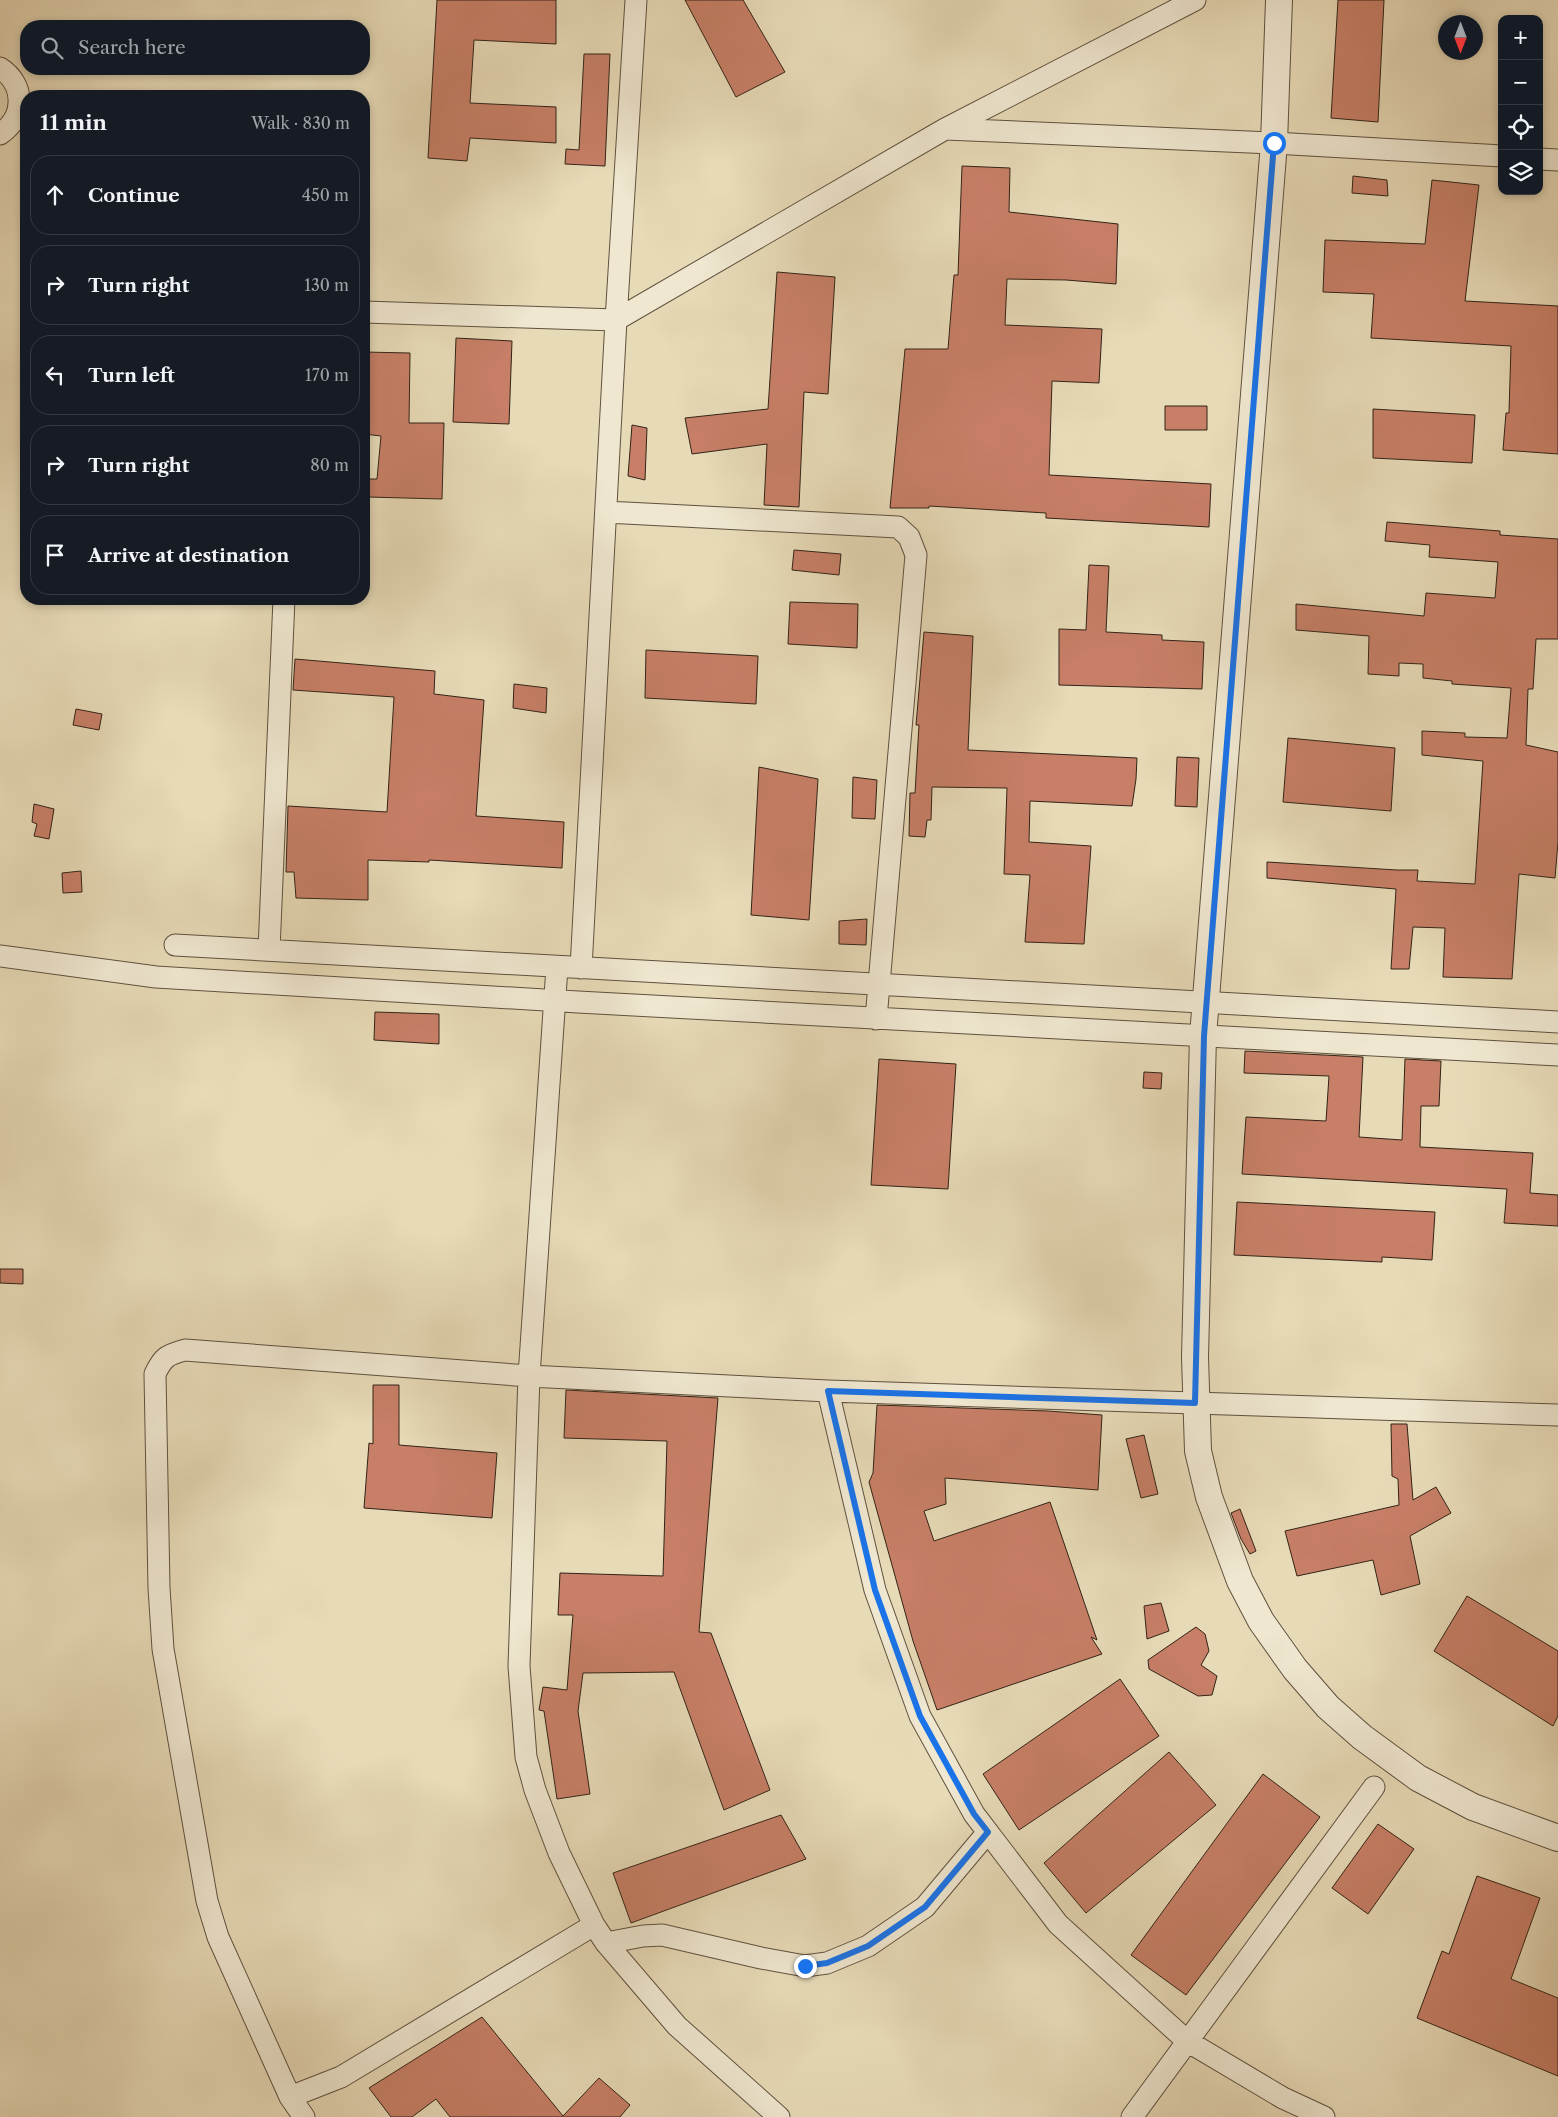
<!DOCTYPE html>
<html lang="en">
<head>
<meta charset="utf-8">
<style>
	:root { --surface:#171b24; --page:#242831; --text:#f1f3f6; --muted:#9ea1a6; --line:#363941 }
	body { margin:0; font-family:"Libre Caslon Text",serif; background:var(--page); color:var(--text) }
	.controls { position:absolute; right:15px; top:15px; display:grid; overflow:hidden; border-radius:10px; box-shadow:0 2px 8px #0003 }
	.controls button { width:45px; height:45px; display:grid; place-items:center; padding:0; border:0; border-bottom:1px solid var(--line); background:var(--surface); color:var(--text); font:25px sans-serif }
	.compass { position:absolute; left:1438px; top:15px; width:45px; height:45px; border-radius:50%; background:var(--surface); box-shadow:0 2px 8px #0003; rotate:180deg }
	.stop { position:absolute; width:15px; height:15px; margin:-11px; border:4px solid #1a73e8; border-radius:50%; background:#fff }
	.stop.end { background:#1a73e8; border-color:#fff; box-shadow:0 1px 5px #0008 }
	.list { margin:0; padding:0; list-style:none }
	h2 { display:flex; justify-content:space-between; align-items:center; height:65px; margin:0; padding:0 20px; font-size:21px }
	h2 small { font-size:16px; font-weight:400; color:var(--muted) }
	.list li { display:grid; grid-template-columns:32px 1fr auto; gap:15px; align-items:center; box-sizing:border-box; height:80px; margin:0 10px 10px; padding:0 10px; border:1px solid var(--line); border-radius:20px }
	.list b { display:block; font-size:19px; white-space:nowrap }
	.list em { font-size:16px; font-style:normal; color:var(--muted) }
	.icon { flex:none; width:28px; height:28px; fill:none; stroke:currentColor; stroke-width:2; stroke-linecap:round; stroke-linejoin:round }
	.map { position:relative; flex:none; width:1558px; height:2117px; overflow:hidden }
	.search { position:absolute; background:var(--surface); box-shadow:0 2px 8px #0003; left:20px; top:20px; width:350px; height:55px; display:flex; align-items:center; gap:12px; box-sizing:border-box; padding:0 18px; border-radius:20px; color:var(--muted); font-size:19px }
	.panel { position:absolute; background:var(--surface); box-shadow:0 2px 8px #0003; left:20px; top:90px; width:350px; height:515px; border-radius:20px }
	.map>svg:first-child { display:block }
	.building { fill:#c77f67; stroke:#322316 }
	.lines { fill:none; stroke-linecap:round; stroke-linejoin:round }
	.minor-casing { stroke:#5f513e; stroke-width:23 }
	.tertiary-casing { stroke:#5f513e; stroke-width:28 }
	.minor { stroke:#efe7d0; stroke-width:21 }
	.tertiary { stroke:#efe7d0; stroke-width:26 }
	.route { stroke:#1a73e8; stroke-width:6 }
</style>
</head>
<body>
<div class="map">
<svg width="1558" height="2117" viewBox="0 0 1558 2117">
	<rect width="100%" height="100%" fill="#e7dab7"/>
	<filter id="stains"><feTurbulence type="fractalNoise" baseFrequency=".004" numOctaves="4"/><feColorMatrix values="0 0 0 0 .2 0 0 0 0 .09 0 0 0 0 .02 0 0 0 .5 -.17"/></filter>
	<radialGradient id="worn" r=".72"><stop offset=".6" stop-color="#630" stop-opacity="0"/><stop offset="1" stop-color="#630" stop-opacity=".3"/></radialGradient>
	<!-- building -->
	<path class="building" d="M 437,0 L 556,0 L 556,44 L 474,40 L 470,103 L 556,107 L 556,143 L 470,138 L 467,161 L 428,158 Z
		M 685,0 L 743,0 L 785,72 L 736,97 Z
		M 1338,0 L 1384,0 L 1378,122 L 1331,118 Z
		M 584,54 L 610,54 L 605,166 L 565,164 L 566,149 L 579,150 Z
		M 962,166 L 1010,168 L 1009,212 L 1118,224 L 1116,284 L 1066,280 L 1007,279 L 1005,325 L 1102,329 L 1099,383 L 1052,381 L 1049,475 L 1211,484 L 1209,527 L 1046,518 L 1046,513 L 929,506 L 929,508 L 890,508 L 905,349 L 948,349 L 954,275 L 958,275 Z
		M 1353,176 L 1387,180 L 1388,196 L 1352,193 Z
		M 1432,180 L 1479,185 L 1465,301 L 1558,306 L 1558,454 L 1503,450 L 1506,413 L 1509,413 L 1511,346 L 1371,338 L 1374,294 L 1323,292 L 1325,240 L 1425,244 Z
		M 777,272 L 835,277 L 828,394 L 804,392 L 799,507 L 764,505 L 767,444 L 692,454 L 685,418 L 768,409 Z
		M 456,338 L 512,341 L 509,424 L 453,422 Z
		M 364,352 L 410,353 L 409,423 L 444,423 L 442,499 L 368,497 L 367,479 L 377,479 L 381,436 L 364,434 Z
		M 1165,406 L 1207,406 L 1207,430 L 1165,430 Z
		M 1373,409 L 1475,415 L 1472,463 L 1373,458 Z
		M 632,425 L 647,428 L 645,480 L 628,476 Z
		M 1387,522 L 1500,531 L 1500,535 L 1558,539 L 1558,639 L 1536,639 L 1533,689 L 1528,689 L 1526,745 L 1558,752 L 1558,842 L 1555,878 L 1519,874 L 1512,979 L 1443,977 L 1445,928 L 1413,927 L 1409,969 L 1391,969 L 1396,889 L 1267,878 L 1267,862 L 1397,870 L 1418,870 L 1417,881 L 1475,884 L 1483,761 L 1422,755 L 1422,731 L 1465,733 L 1465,737 L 1507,738 L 1511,688 L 1452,684 L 1452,681 L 1423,678 L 1423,664 L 1399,663 L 1399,676 L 1368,674 L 1369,636 L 1296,630 L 1296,604 L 1424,616 L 1426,593 L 1495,598 L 1498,562 L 1429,557 L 1430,545 L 1385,541 Z
		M 794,550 L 841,554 L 839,575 L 792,570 Z
		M 1089,565 L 1109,566 L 1106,632 L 1162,635 L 1162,640 L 1204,642 L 1202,689 L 1059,685 L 1059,629 L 1086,630 Z
		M 790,602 L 858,604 L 857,648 L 788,644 Z
		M 924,632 L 973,636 L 968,750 L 1137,758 L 1136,779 L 1132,806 L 1030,801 L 1029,842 L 1091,846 L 1084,944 L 1025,942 L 1030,875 L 1004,874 L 1007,788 L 932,787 L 931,820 L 927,820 L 925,837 L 909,836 L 910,793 L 915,793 L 919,725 L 916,725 Z
		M 646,650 L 758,656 L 756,704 L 645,698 Z
		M 295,659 L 435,671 L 434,694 L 484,700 L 476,816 L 564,822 L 562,868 L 429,860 L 429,862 L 368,860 L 368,900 L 296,898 L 294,872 L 286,872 L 288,806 L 387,812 L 394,697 L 293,690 Z
		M 514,684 L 547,688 L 546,713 L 513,708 Z
		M 76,709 L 102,714 L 99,730 L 73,725 Z
		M 1288,738 L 1395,748 L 1391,811 L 1283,802 Z
		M 1177,757 L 1199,758 L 1197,807 L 1175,806 Z
		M 759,767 L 818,779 L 809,920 L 751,915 Z
		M 853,777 L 877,780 L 875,819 L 852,818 Z
		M 34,804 L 54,809 L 49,839 L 34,836 L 37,824 L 32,822 Z
		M 81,871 L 82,892 L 63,893 L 62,873 Z
		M 867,919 L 866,945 L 839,944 L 839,921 Z
		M 375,1012 L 439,1014 L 439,1044 L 374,1040 Z
		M 1245,1051 L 1363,1057 L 1359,1137 L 1402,1140 L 1405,1059 L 1441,1061 L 1439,1106 L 1421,1106 L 1420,1147 L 1533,1153 L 1530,1193 L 1558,1195 L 1558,1226 L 1504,1223 L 1507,1189 L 1242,1174 L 1246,1117 L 1326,1121 L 1329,1076 L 1244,1073 Z
		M 879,1059 L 956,1064 L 948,1189 L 871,1185 Z
		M 1144,1072 L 1162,1073 L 1161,1089 L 1143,1088 Z
		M 1237,1202 L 1435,1212 L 1432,1260 L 1382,1257 L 1382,1262 L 1234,1255 Z
		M 0,1269 L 23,1269 L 23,1284 L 0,1283 Z
		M 373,1385 L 399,1385 L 399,1445 L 497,1453 L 492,1518 L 364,1508 L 369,1443 L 373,1444 Z
		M 566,1390 L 718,1398 L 699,1632 L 711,1633 L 770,1790 L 724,1810 L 674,1672 L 583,1673 L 578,1711 L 590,1794 L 557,1799 L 544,1711 L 539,1710 L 543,1687 L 567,1690 L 573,1615 L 558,1615 L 560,1573 L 663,1576 L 667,1441 L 564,1438 Z
		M 877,1405 L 1048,1411 L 1102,1415 L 1098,1490 L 945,1478 L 946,1504 L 924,1511 L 934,1541 L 1050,1502 L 1097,1640 L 1091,1637 L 1102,1654 L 937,1710 L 913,1641 L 869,1482 L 873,1473 Z
		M 1391,1424 L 1407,1424 L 1413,1500 L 1436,1487 L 1451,1513 L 1410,1536 L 1420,1584 L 1381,1595 L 1373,1560 L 1297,1576 L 1285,1531 L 1399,1505 L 1398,1479 L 1392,1476 Z
		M 1144,1435 L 1158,1494 L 1141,1498 L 1126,1439 Z
		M 1240,1509 L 1256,1551 L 1250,1554 L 1241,1539 L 1231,1513 Z
		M 1467,1596 L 1558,1651 L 1558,1716 L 1553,1726 L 1434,1651 Z
		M 1161,1603 L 1169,1631 L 1147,1639 L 1144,1606 Z
		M 1196,1627 L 1205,1634 L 1209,1651 L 1201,1665 L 1217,1676 L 1212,1695 L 1198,1696 L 1149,1669 L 1148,1660 Z
		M 1120,1679 L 1159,1736 L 1019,1830 L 983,1774 Z
		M 1169,1752 L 1216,1805 L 1086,1913 L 1044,1863 Z
		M 1263,1774 L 1320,1817 L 1186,1995 L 1131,1955 Z
		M 781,1815 L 806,1859 L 631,1923 L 613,1873 Z
		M 1378,1824 L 1414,1849 L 1368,1914 L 1332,1888 Z
		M 1477,1876 L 1540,1898 L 1511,1979 L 1558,1998 L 1558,2076 L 1417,2018 L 1442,1951 L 1449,1954 Z
		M 482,2017 L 563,2116 L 599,2078 L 630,2105 L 620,2117 L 450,2117 L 436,2099 L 412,2117 L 391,2117 L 369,2088 Z"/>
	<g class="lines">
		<!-- minor casing -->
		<g class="minor-casing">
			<path id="minor" d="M 0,68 C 25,84 26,117 0,134
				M 945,129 L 1274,143 L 1502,156
				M 1539,159 L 1558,160
				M 364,312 L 616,320 L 945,129 L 1195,0
				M 606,512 L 898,527 L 909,537 L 916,555 L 876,1019
				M 175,945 L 1558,1022
				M 269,950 L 284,599
				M 0,956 L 156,977 L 578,1002 L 1558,1055
				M 557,967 L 529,1376 L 519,1666 L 526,1757 L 535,1790 L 559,1853 L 594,1925 L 606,1943 L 677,2026 L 779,2117
				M 581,968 L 616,320 L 636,0
				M 828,1391 L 875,1590 L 920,1716 L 974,1814 L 1058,1924 L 1187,2041 L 1283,2098 L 1324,2117
				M 606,1943 L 643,1936 L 662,1935 L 761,1958 L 805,1966 L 827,1963 L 868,1946 L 925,1907 L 988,1832
				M 290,2097 L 341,2077 L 594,1925
				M 304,2117 L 290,2097 L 218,1937 L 207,1901 L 163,1649 L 159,1588 L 155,1374 C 163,1357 167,1355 185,1350 L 529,1376 L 828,1391 L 1558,1415
				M 1132,2117 L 1374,1787"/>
		</g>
		<!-- tertiary casing -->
		<g class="tertiary-casing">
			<path id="tertiary" d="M 1279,0 L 1274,143 L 1203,1036 L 1195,1357 L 1198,1451 L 1209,1497 L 1240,1581 L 1261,1621 L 1295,1669 L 1328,1707 L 1362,1737 L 1418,1778 L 1473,1807 L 1558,1838"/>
		</g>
		<!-- minor -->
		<use href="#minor" class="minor"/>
		<!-- tertiary -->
		<use href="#tertiary" class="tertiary"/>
	</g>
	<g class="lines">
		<!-- route -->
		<path class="route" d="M 805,1966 L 827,1963 L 868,1946 L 925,1907 L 988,1832 L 974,1814 L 920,1716 L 875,1590 L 828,1391 L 1195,1403 L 1204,1036 L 1274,143"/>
	</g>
	<rect width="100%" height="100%" filter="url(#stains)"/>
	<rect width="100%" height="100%" fill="url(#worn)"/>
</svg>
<div class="controls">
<button>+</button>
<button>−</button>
<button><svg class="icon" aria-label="locate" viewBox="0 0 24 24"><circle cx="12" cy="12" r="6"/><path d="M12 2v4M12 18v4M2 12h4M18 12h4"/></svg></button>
<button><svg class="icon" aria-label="layers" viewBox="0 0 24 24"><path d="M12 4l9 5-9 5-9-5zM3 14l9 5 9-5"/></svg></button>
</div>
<svg class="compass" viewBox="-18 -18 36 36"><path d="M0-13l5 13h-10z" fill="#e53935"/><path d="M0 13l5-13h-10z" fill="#9ea1a6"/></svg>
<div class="stop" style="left:1274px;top:143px"></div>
<div class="stop end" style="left:805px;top:1966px"></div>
<div class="search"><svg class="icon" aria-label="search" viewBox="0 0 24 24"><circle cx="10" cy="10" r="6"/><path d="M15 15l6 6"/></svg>Search here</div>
<section class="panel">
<h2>11 min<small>Walk · 830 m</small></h2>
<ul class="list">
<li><svg class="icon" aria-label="ahead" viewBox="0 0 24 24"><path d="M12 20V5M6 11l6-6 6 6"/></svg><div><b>Continue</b></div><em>450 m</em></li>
<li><svg class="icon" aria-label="right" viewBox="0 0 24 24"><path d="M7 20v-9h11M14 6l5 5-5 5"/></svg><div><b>Turn right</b></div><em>130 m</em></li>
<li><svg class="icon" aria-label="left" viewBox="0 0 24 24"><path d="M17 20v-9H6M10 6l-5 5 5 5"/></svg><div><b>Turn left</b></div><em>170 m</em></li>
<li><svg class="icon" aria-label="right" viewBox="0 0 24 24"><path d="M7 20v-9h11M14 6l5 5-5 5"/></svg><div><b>Turn right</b></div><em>80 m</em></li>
<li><svg class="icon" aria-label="arrive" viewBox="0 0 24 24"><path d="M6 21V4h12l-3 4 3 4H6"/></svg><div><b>Arrive at destination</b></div></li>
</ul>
</section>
</div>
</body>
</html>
